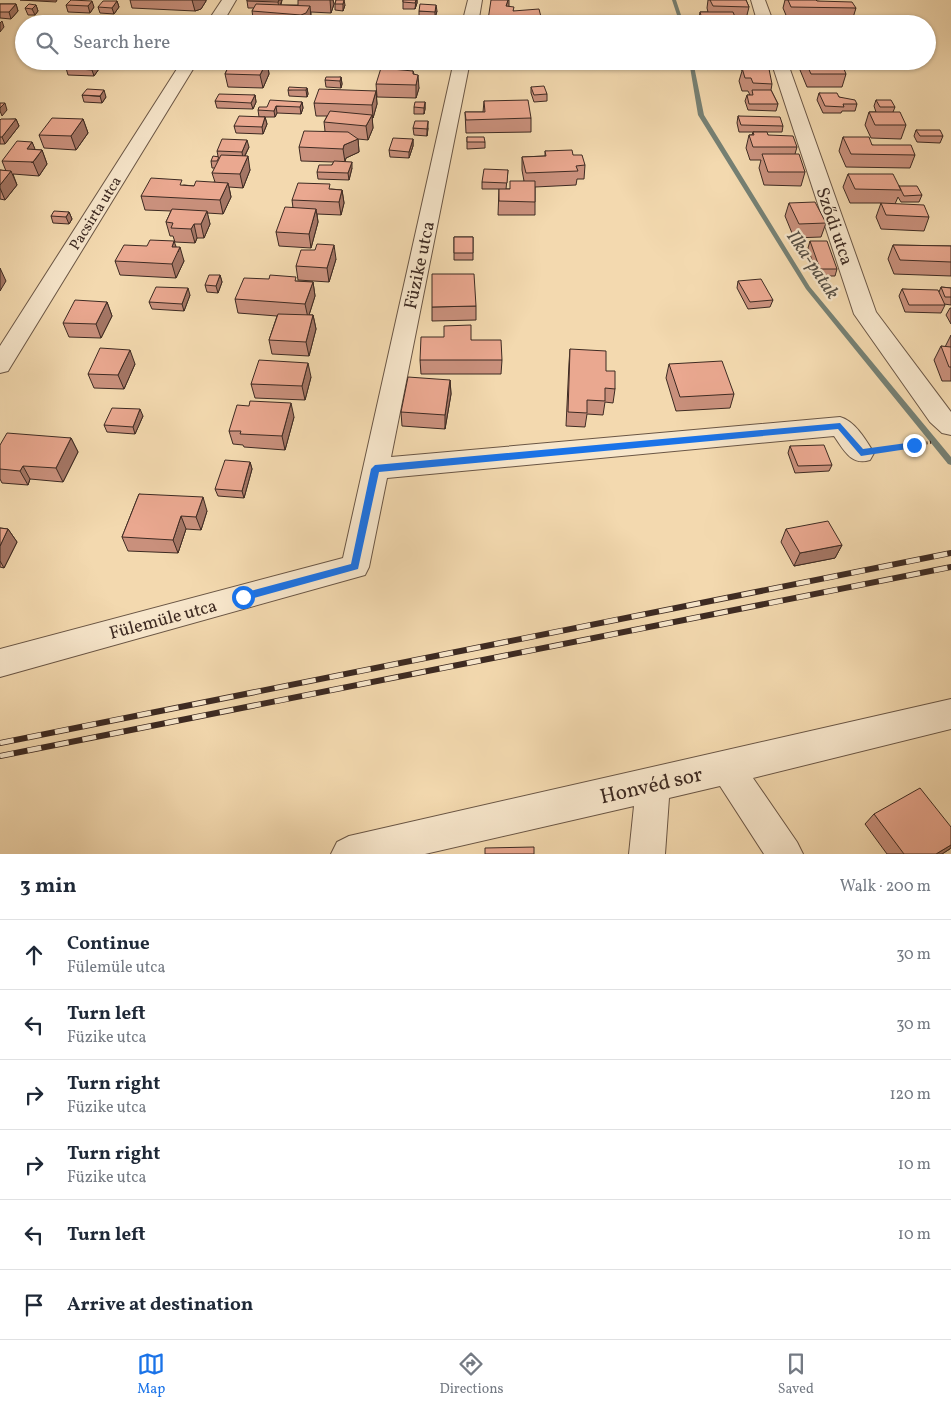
<!DOCTYPE html>
<html lang="en">
<head>
<meta charset="utf-8">
<style>
	:root { --surface:#fff; --page:#f2f2f3; --text:#1f2937; --muted:#747a83; --line:#e0e1e3; --accent:#1a73e8 }
	body { margin:0; font-family:Vollkorn,serif; background:var(--page); color:var(--text) }
	.stop { position:absolute; width:15px; height:15px; margin:-11px; border:4px solid #1a73e8; border-radius:50%; background:#fff }
	.stop.end { background:#1a73e8; border-color:#fff; box-shadow:0 1px 5px #0008 }
	.list { margin:0; padding:0; list-style:none }
	h2 { display:flex; justify-content:space-between; align-items:center; height:65px; margin:0; padding:0 20px; font-size:21px }
	h2 small { font-size:16px; font-weight:400; color:var(--muted) }
	.list li { display:grid; grid-template-columns:32px 1fr auto; gap:15px; align-items:center; box-sizing:border-box; height:70px; padding:0 20px; border-top:1px solid var(--line) }
	.list b { display:block; font-size:19px; white-space:nowrap }
	.list p { margin:0; font-size:16px; white-space:nowrap; color:var(--muted) }
	.list em { font-size:16px; font-style:normal; color:var(--muted) }
	.icon { flex:none; width:28px; height:28px; fill:none; stroke:currentColor; stroke-width:2; stroke-linecap:round; stroke-linejoin:round }
	.map { position:relative; flex:none; width:951px; height:854px; overflow:hidden }
	.search { position:absolute; background:var(--surface); box-shadow:0 1px 4px #0004; left:15px; right:15px; top:15px; height:55px; display:flex; align-items:center; gap:12px; box-sizing:border-box; padding:0 18px; border-radius:28px; color:var(--muted); font-size:19px }
	.sheet { height:485px; background:var(--surface) }
	nav { display:flex; justify-content:space-around; align-items:center; box-sizing:border-box; height:70px; border-top:1px solid var(--line); background:var(--surface); font-size:14px; color:var(--muted) }
	nav a { display:grid; justify-items:center; gap:2px }
	nav .on { color:var(--accent) }
	.map>svg:first-child { display:block }
	.lines { fill:none; stroke-linecap:round; stroke-linejoin:round }
	.stream { fill:#758074; fill-rule:evenodd }
	.minor-casing { stroke:#6a5645; stroke-width:2 }
	.path { stroke:#3d2a22; stroke-width:3; stroke-dasharray:1 2.5; stroke-linecap:butt }
	.minor { fill:#f7e6cb; fill-rule:evenodd }
	.rail-casing { stroke:#3d2a22; stroke-width:6 }
	.rail { stroke:#f7e6cb; stroke-width:4.5; stroke-dasharray:14; stroke-linecap:butt }
	.wall { fill:#c9907c; stroke:#3d2a22 }
	.shaded-wall { fill:#a47665; stroke:#3d2a22 }
	.building { fill:#eaa890; stroke:#3d2a22 }
	.route { fill:#1a73e8 }
	.labels { text-anchor:middle; stroke-width:4.5; stroke-linejoin:round; paint-order:stroke }
	.far-street-label { font-size:15px; fill:#3d2a22; stroke:#f7e6cb }
	.street-label { font-size:18px; fill:#3d2a22; stroke:#f7e6cb }
	.water-label { font-size:19px; font-style:italic; fill:#544e44; stroke:#f7e6cb }
	.near-street-label { font-size:21px; fill:#3d2a22; stroke:#f7e6cb }
</style>
</head>
<body>
<div class="map">
<svg width="951" height="854" viewBox="0 0 951 854">
	<rect width="100%" height="100%" fill="#f3d9af"/>
	<filter id="stains"><feTurbulence type="fractalNoise" baseFrequency=".004" numOctaves="4"/><feColorMatrix values="0 0 0 0 .2 0 0 0 0 .09 0 0 0 0 .02 0 0 0 .5 -.17"/></filter>
	<radialGradient id="worn" r=".72"><stop offset=".6" stop-color="#630" stop-opacity="0"/><stop offset="1" stop-color="#630" stop-opacity=".3"/></radialGradient>
	<g class="lines">
		<!-- stream -->
		<path class="stream" d="M 672,0 L 676,0 L 684,24 L 680,24 Z
			M 689,61 L 693,61 L 704,115 L 810,287 L 951,457 L 951,465 L 948,464 L 806,289 L 698,115 Z"/>
		<!-- minor casing -->
		<g class="minor-casing">
			<path id="minor" d="M 222,0 L 236,0 L 222,24 L 206,24 Z
				M 468,0 L 482,0 L 478,24 L 462,24 Z
				M 751,0 L 765,0 L 774,24 L 758,24 Z
				M 182,61 L 198,61 L 8,371 L 0,373 L 0,346 Z
				M 454,61 L 470,61 L 391,457 L 840,417 C 855,421 866,440 874,453 L 870,460 C 851,466 844,450 834,436 L 387,478 L 369,567 L 365,575 L 0,677 L 0,649 L 343,558 Z
				M 771,61 L 787,61 L 876,312 L 951,412 L 951,435 L 942,433 L 930,422 L 854,314 Z
				M 951,699 L 951,729 L 753,778 L 797,842 L 803,854 L 764,854 L 720,786 L 669,798 L 665,854 L 629,854 L 634,806 L 425,854 L 331,854 L 337,842 L 349,836 Z"/>
		</g>
		<!-- path -->
		<path class="path" d="M 885,449 L 933,442"/>
		<!-- minor -->
		<use href="#minor" class="minor"/>
		<!-- rail casing -->
		<g class="rail-casing">
			<path id="rail" d="M 0,743 L 951,553
				M 0,756 L 951,567"/>
		</g>
		<!-- rail -->
		<use href="#rail" class="rail"/>
	</g>
	<!-- wall -->
	<path class="wall" d="M 20,0 L 57,0 L 56,2 Z
		M 71,0 L 94,7 L 90,13 L 68,12 L 66,5 Z
		M 130,0 L 206,0 L 206,1 L 201,9 L 195,11 L 132,8 Z
		M 247,0 L 282,0 L 281,5 L 298,5 L 298,0 L 333,0 L 334,4 L 331,13 L 311,12 L 311,18 L 309,24 L 254,24 L 252,11 L 254,8 L 248,8 L 247,1 Z
		M 336,0 L 345,5 L 343,11 L 335,10 L 335,4 Z
		M 403,0 L 417,0 L 417,3 L 415,9 L 403,9 Z
		M 708,0 L 746,0 L 749,7 L 746,19 L 736,19 L 736,24 L 698,24 L 700,12 L 708,12 L 707,8 Z
		M 785,0 L 816,0 L 817,1 L 856,8 L 852,21 L 788,20 L 783,8 Z
		M 117,1 L 119,7 L 114,14 L 100,13 L 98,7 Z
		M 0,4 L 16,4 L 18,11 L 11,19 L 0,18 Z
		M 36,5 L 38,11 L 35,15 L 28,15 L 25,8 Z
		M 509,6 L 513,11 L 541,17 L 541,24 L 488,24 L 488,20 Z
		M 419,11 L 437,11 L 435,18 L 419,18 Z
		M 231,61 L 287,61 L 285,67 L 268,67 L 269,74 L 263,88 L 228,87 L 225,74 Z
		M 387,61 L 411,61 L 410,66 L 388,65 Z
		M 484,61 L 512,61 L 512,69 L 484,69 Z
		M 742,61 L 772,84 L 771,90 L 778,104 L 776,111 L 748,110 L 745,101 L 747,95 L 750,95 L 748,91 L 742,91 L 739,81 L 742,71 L 740,67 Z
		M 802,61 L 817,61 L 818,64 L 846,74 L 842,87 L 807,87 L 800,70 Z
		M 101,66 L 94,76 L 68,75 L 66,68 Z
		M 413,71 L 414,74 L 419,88 L 416,98 L 377,97 L 376,84 Z
		M 341,77 L 342,84 L 341,88 L 326,87 L 325,80 Z
		M 531,87 L 547,94 L 547,101 L 534,102 L 531,93 Z
		M 307,88 L 308,94 L 307,97 L 289,96 L 288,90 Z
		M 376,91 L 377,104 L 373,118 L 372,118 L 373,128 L 368,140 L 358,139 L 359,152 L 346,158 L 345,161 L 352,168 L 349,180 L 318,179 L 317,172 L 332,165 L 334,162 L 301,161 L 299,147 L 325,131 L 324,122 L 327,116 L 316,116 L 314,103 Z
		M 819,93 L 839,97 L 857,104 L 855,111 L 842,111 L 841,113 L 823,113 L 817,100 Z
		M 82,95 L 106,97 L 102,103 L 84,102 Z
		M 255,95 L 256,102 L 253,109 L 217,108 L 215,101 Z
		M 876,100 L 895,107 L 893,112 L 906,125 L 901,139 L 871,138 L 865,125 L 869,112 L 876,112 L 874,106 Z
		M 484,101 L 531,118 L 531,132 L 466,133 L 465,112 L 483,112 Z
		M 302,102 L 303,108 L 301,114 L 277,113 L 275,117 L 259,117 L 258,110 Z
		M 425,102 L 425,109 L 424,114 L 414,114 L 414,107 Z
		M 738,116 L 783,126 L 782,132 L 739,132 L 737,123 Z
		M 265,117 L 267,124 L 263,134 L 236,133 L 234,126 Z
		M 16,119 L 19,126 L 5,144 L 0,144 L 0,120 Z
		M 83,119 L 88,133 L 76,150 L 44,148 L 39,135 Z
		M 413,128 L 428,128 L 427,136 L 414,135 Z
		M 916,130 L 943,136 L 940,143 L 917,142 L 914,136 Z
		M 753,132 L 768,135 L 797,147 L 795,154 L 805,172 L 801,186 L 764,185 L 759,168 L 761,160 L 750,160 L 746,148 L 749,135 L 752,135 Z
		M 467,137 L 485,142 L 485,148 L 467,149 Z
		M 843,137 L 872,145 L 915,155 L 910,168 L 846,167 L 839,151 Z
		M 413,139 L 413,146 L 409,158 L 390,157 L 389,150 Z
		M 32,142 L 35,150 L 42,150 L 47,164 L 39,176 L 13,174 L 17,185 L 5,200 L 0,199 L 0,170 L 6,171 L 2,161 Z
		M 249,147 L 245,156 L 250,170 L 243,188 L 229,187 L 231,197 L 223,214 L 207,213 L 210,224 L 204,238 L 197,238 L 195,243 L 175,242 L 173,236 L 170,236 L 166,222 L 171,211 L 145,210 L 141,196 L 184,185 L 194,186 L 215,182 L 212,173 L 215,168 L 212,168 L 211,161 L 218,156 L 217,151 Z
		M 545,151 L 573,155 L 585,165 L 584,179 L 577,179 L 576,185 L 535,187 L 535,215 L 498,215 L 499,189 L 482,189 L 482,182 L 508,170 L 506,189 L 510,189 L 524,181 L 522,170 L 522,157 L 545,156 Z
		M 848,174 L 899,186 L 922,195 L 919,202 L 901,202 L 898,197 L 895,204 L 929,217 L 924,231 L 881,229 L 876,217 L 881,203 L 850,203 L 843,187 Z
		M 331,189 L 342,190 L 344,203 L 341,215 L 317,214 L 318,222 L 311,248 L 279,246 L 276,232 L 293,208 L 292,200 Z
		M 789,203 L 826,223 L 821,237 L 794,238 L 785,216 Z
		M 69,212 L 72,219 L 69,224 L 53,223 L 51,216 Z
		M 454,237 L 473,237 L 473,260 L 454,260 Z
		M 810,241 L 837,269 L 835,276 L 817,276 L 808,248 Z
		M 893,245 L 951,246 L 951,276 L 894,274 L 888,259 Z
		M 176,247 L 184,261 L 176,278 L 120,275 L 115,261 Z
		M 315,250 L 336,259 L 329,282 L 298,280 L 296,266 Z
		M 220,275 L 222,282 L 218,293 L 207,292 L 205,285 Z
		M 297,281 L 313,282 L 315,296 L 309,315 L 313,315 L 316,329 L 309,356 L 272,354 L 269,340 L 277,316 L 238,313 L 235,299 Z
		M 738,281 L 773,300 L 770,307 L 748,309 L 737,288 Z
		M 941,287 L 951,288 L 951,305 L 944,304 L 945,305 L 941,313 L 905,312 L 899,296 L 902,289 L 939,292 Z
		M 190,295 L 184,311 L 152,309 L 149,302 Z
		M 107,302 L 112,316 L 101,338 L 69,337 L 63,323 Z
		M 476,306 L 476,320 L 432,321 L 432,307 Z
		M 950,308 L 951,308 L 951,324 L 946,315 Z
		M 951,335 L 951,381 L 942,381 L 934,360 L 941,346 L 945,347 Z
		M 471,340 L 502,360 L 501,374 L 421,374 L 420,360 Z
		M 570,349 L 606,371 L 615,389 L 613,403 L 605,402 L 603,415 L 587,414 L 585,427 L 566,426 L 569,363 Z
		M 135,364 L 124,389 L 94,388 L 88,374 Z
		M 669,364 L 734,394 L 730,408 L 676,411 L 666,378 Z
		M 311,377 L 305,400 L 255,398 L 251,384 Z
		M 450,380 L 451,394 L 445,429 L 402,426 L 401,412 Z
		M 143,416 L 135,434 L 107,432 L 104,425 Z
		M 294,417 L 285,450 L 244,447 L 243,445 L 233,444 L 229,431 Z
		M 71,438 L 78,452 L 63,482 L 30,479 L 28,485 L 2,483 L 0,479 L 0,445 Z
		M 790,446 L 832,465 L 829,471 L 795,473 L 788,453 Z
		M 250,462 L 252,469 L 244,498 L 218,496 L 215,489 Z
		M 139,494 L 207,511 L 201,530 L 186,529 L 178,553 L 128,551 L 122,537 Z
		M 0,528 L 8,529 L 17,542 L 4,568 L 0,567 Z
		M 786,529 L 842,545 L 835,558 L 794,566 L 781,542 Z
		M 874,814 L 950,849 L 942,854 L 887,854 L 865,824 Z"/>
	<!-- shaded-wall -->
	<path class="shaded-wall" d="M 192,0 L 206,0 L 206,1 L 201,9 L 195,11 Z
		M 279,0 L 282,0 L 279,8 L 278,2 Z
		M 330,0 L 333,0 L 334,4 L 331,13 Z
		M 344,0 L 345,5 L 343,11 L 343,4 Z
		M 416,0 L 417,0 L 417,3 L 415,9 Z
		M 508,0 L 509,0 L 509,11 L 506,6 Z
		M 92,1 L 94,7 L 90,13 L 88,6 Z
		M 117,1 L 119,7 L 114,14 L 112,8 Z
		M 16,4 L 18,11 L 11,19 L 9,12 Z
		M 36,5 L 38,11 L 35,15 L 32,9 Z
		M 436,5 L 437,11 L 435,18 L 435,12 Z
		M 310,6 L 311,18 L 309,24 L 303,24 L 301,15 Z
		M 2,21 L 4,27 L 0,32 L 0,23 Z
		M 98,61 L 99,61 L 101,66 L 94,76 L 92,70 Z
		M 267,61 L 269,74 L 263,88 L 260,75 Z
		M 284,61 L 287,61 L 285,67 Z
		M 418,75 L 419,88 L 416,98 L 416,85 Z
		M 341,77 L 342,84 L 341,88 L 340,81 Z
		M 307,88 L 308,94 L 307,97 L 306,90 Z
		M 104,90 L 106,97 L 102,103 L 100,96 Z
		M 376,91 L 377,104 L 373,118 L 372,105 Z
		M 255,95 L 256,102 L 253,109 L 251,103 Z
		M 302,102 L 303,108 L 301,114 L 300,107 Z
		M 425,102 L 425,109 L 424,114 L 424,108 Z
		M 5,103 L 7,110 L 2,116 L 0,111 L 0,108 Z
		M 276,106 L 277,113 L 275,117 L 274,111 Z
		M 372,115 L 373,128 L 368,140 L 366,126 Z
		M 265,117 L 267,124 L 263,134 L 262,127 Z
		M 16,119 L 19,126 L 5,144 L 2,137 Z
		M 83,119 L 88,133 L 76,150 L 71,136 Z
		M 428,121 L 428,128 L 427,136 L 427,129 Z
		M 358,139 L 359,152 L 346,158 L 345,162 L 343,149 L 344,145 Z
		M 413,139 L 413,146 L 409,158 L 409,152 Z
		M 247,140 L 249,147 L 243,159 L 242,152 Z
		M 32,142 L 38,156 L 32,163 L 27,149 Z
		M 42,150 L 47,164 L 39,176 L 33,162 Z
		M 248,156 L 250,170 L 243,188 L 240,174 Z
		M 352,162 L 352,168 L 349,180 L 348,173 Z
		M 11,171 L 17,185 L 5,200 L 0,188 L 0,185 Z
		M 228,183 L 231,197 L 223,214 L 220,200 Z
		M 342,190 L 344,203 L 341,215 L 339,202 Z
		M 316,209 L 318,222 L 311,248 L 309,234 Z
		M 207,211 L 210,224 L 204,238 L 201,224 Z
		M 69,212 L 72,219 L 69,224 L 66,217 Z
		M 194,224 L 197,238 L 195,243 L 191,229 Z
		M 174,241 L 178,252 L 180,247 L 184,261 L 176,278 L 172,264 L 172,247 Z
		M 334,245 L 336,259 L 329,282 L 327,268 Z
		M 0,268 L 6,281 L 0,291 Z
		M 220,275 L 222,282 L 218,293 L 216,286 Z
		M 313,282 L 315,296 L 308,318 L 305,304 Z
		M 188,288 L 190,295 L 184,311 L 182,304 Z
		M 107,302 L 112,316 L 101,338 L 96,324 Z
		M 313,315 L 316,329 L 309,356 L 306,342 Z
		M 130,350 L 135,364 L 124,389 L 118,375 Z
		M 308,363 L 311,377 L 305,400 L 302,386 Z
		M 450,380 L 451,394 L 445,429 L 445,415 Z
		M 291,403 L 294,417 L 285,450 L 282,436 Z
		M 140,409 L 143,416 L 135,434 L 133,427 Z
		M 71,438 L 78,452 L 63,482 L 56,468 Z
		M 250,462 L 252,469 L 244,498 L 242,491 Z
		M 23,466 L 30,479 L 28,485 L 20,471 Z
		M 203,497 L 207,511 L 201,530 L 196,517 Z
		M 181,516 L 186,529 L 178,553 L 173,540 Z
		M 8,529 L 17,542 L 4,568 L 0,561 L 0,546 Z
		M 842,545 L 835,558 L 794,566 L 800,553 Z
		M 951,845 L 951,848 L 942,854 L 936,854 Z"/>
	<!-- building -->
	<path class="building" d="M 71,0 L 92,1 L 88,6 L 66,5 Z
		M 247,0 L 279,0 L 278,2 L 247,1 Z
		M 336,0 L 344,0 L 343,4 L 335,4 Z
		M 403,0 L 416,0 L 415,3 L 403,2 Z
		M 491,0 L 508,0 L 506,6 L 514,7 L 513,11 L 539,9 L 541,17 L 488,20 Z
		M 710,0 L 746,0 L 749,7 L 713,6 Z
		M 788,0 L 816,0 L 817,1 L 852,2 L 856,8 L 791,7 Z
		M 103,1 L 117,1 L 112,8 L 98,7 Z
		M 0,4 L 16,4 L 9,12 L 0,12 Z
		M 29,4 L 36,5 L 32,9 L 25,8 Z
		M 256,4 L 310,6 L 306,13 L 301,15 L 252,11 Z
		M 420,4 L 436,5 L 435,12 L 419,11 Z
		M 700,12 L 733,12 L 737,22 L 703,22 Z
		M 407,18 L 431,20 L 429,24 L 404,24 Z
		M 72,61 L 98,61 L 92,70 L 66,68 Z
		M 231,61 L 267,61 L 260,75 L 225,74 Z
		M 484,61 L 512,61 L 512,63 L 484,63 Z
		M 742,61 L 765,61 L 768,69 L 744,68 Z
		M 805,61 L 817,61 L 818,64 L 842,64 L 846,74 L 811,74 Z
		M 381,68 L 413,71 L 413,74 L 418,75 L 416,85 L 376,84 Z
		M 742,68 L 769,69 L 772,84 L 753,83 L 751,78 L 745,78 Z
		M 326,77 L 341,77 L 340,81 L 325,80 Z
		M 544,86 L 547,94 L 534,95 L 531,87 Z
		M 289,87 L 307,88 L 306,90 L 288,90 Z
		M 87,89 L 104,90 L 100,96 L 82,95 Z
		M 319,89 L 376,91 L 372,105 L 314,103 Z
		M 752,90 L 771,90 L 778,104 L 749,104 L 747,95 L 753,95 Z
		M 819,93 L 837,93 L 839,97 L 855,100 L 857,104 L 843,104 L 844,107 L 825,106 Z
		M 219,94 L 255,95 L 251,103 L 215,101 Z
		M 270,100 L 302,102 L 300,107 L 276,106 L 274,111 L 258,110 L 259,107 L 267,107 Z
		M 528,100 L 531,118 L 466,120 L 465,112 L 485,112 L 484,101 Z
		M 876,100 L 891,100 L 895,107 L 880,107 Z
		M 415,102 L 425,102 L 424,108 L 414,107 Z
		M 0,103 L 5,103 L 0,108 Z
		M 330,111 L 372,115 L 366,126 L 324,122 Z
		M 869,112 L 900,112 L 906,125 L 875,125 Z
		M 239,116 L 265,117 L 262,127 L 234,126 Z
		M 738,116 L 780,117 L 783,126 L 741,125 Z
		M 52,118 L 83,119 L 71,136 L 39,135 Z
		M 1,119 L 16,119 L 2,137 L 0,137 L 0,120 Z
		M 415,121 L 428,121 L 427,129 L 413,128 Z
		M 916,130 L 940,130 L 943,136 L 920,136 Z
		M 304,131 L 348,132 L 358,139 L 344,145 L 343,149 L 299,147 Z
		M 753,132 L 767,132 L 768,135 L 793,136 L 797,147 L 753,147 L 749,135 L 754,135 Z
		M 467,137 L 484,137 L 485,142 L 467,142 Z
		M 843,137 L 869,137 L 872,145 L 911,145 L 915,155 L 851,154 Z
		M 393,138 L 413,139 L 409,152 L 389,150 Z
		M 222,139 L 247,140 L 242,152 L 217,151 Z
		M 17,141 L 32,142 L 27,149 L 42,150 L 33,162 L 2,161 Z
		M 572,150 L 573,155 L 582,155 L 585,165 L 576,166 L 578,171 L 526,173 L 522,157 L 546,156 L 545,151 Z
		M 762,154 L 799,154 L 805,172 L 768,172 Z
		M 221,155 L 248,156 L 240,174 L 212,173 Z
		M 213,156 L 219,157 L 217,161 L 211,161 Z
		M 334,161 L 352,162 L 348,173 L 317,172 L 319,165 L 332,165 Z
		M 484,169 L 508,170 L 507,183 L 482,182 Z
		M 0,170 L 11,171 L 0,185 Z
		M 848,174 L 893,174 L 901,190 L 855,189 Z
		M 151,178 L 182,180 L 180,185 L 194,186 L 196,181 L 228,183 L 220,200 L 141,196 Z
		M 510,181 L 535,181 L 535,202 L 499,201 L 499,189 L 510,189 Z
		M 298,183 L 330,184 L 329,189 L 342,190 L 339,202 L 292,200 Z
		M 899,186 L 917,186 L 922,195 L 904,196 Z
		M 815,202 L 826,223 L 799,224 L 789,203 Z
		M 881,203 L 924,205 L 929,217 L 886,215 Z
		M 285,207 L 316,209 L 309,234 L 276,232 Z
		M 172,209 L 207,211 L 201,224 L 194,224 L 191,229 L 171,228 L 173,223 L 166,222 Z
		M 54,211 L 69,212 L 66,217 L 51,216 Z
		M 454,237 L 473,237 L 473,253 L 454,253 Z
		M 150,240 L 174,241 L 172,247 L 180,247 L 172,264 L 115,261 L 124,245 L 147,246 Z
		M 810,241 L 827,241 L 837,269 L 820,269 Z
		M 317,244 L 334,245 L 327,268 L 296,266 L 301,250 L 315,250 Z
		M 893,245 L 951,246 L 951,262 L 900,260 Z
		M 432,274 L 474,274 L 476,306 L 432,307 Z
		M 209,275 L 220,275 L 216,286 L 205,285 Z
		M 270,275 L 296,277 L 295,281 L 313,282 L 305,304 L 235,299 L 244,278 L 269,279 Z
		M 761,279 L 773,300 L 750,302 L 738,281 Z
		M 156,287 L 188,288 L 182,304 L 149,302 Z
		M 941,287 L 951,288 L 951,297 L 945,297 Z
		M 902,289 L 938,290 L 945,305 L 909,305 Z
		M 75,300 L 107,302 L 96,324 L 63,323 Z
		M 278,314 L 313,315 L 306,342 L 269,340 Z
		M 471,325 L 471,340 L 501,340 L 502,360 L 420,360 L 421,337 L 444,337 L 444,326 Z
		M 941,346 L 951,347 L 951,367 L 949,367 Z
		M 100,348 L 130,350 L 118,375 L 88,374 Z
		M 570,349 L 606,351 L 606,371 L 615,371 L 615,389 L 605,388 L 605,401 L 587,400 L 587,413 L 568,412 Z
		M 259,360 L 308,363 L 302,386 L 251,384 Z
		M 722,361 L 734,394 L 680,397 L 669,364 Z
		M 408,377 L 450,380 L 445,415 L 401,412 Z
		M 250,401 L 291,403 L 282,436 L 240,434 L 241,431 L 229,431 L 237,405 L 249,406 Z
		M 112,408 L 140,409 L 133,427 L 104,425 Z
		M 7,433 L 71,438 L 56,468 L 23,466 L 20,471 L 0,469 L 0,445 Z
		M 824,445 L 832,465 L 798,466 L 790,446 Z
		M 225,460 L 250,462 L 242,491 L 215,489 Z
		M 139,494 L 203,497 L 196,517 L 181,516 L 173,540 L 122,537 Z
		M 828,521 L 842,545 L 800,553 L 786,529 Z
		M 0,528 L 8,529 L 0,546 Z
		M 920,788 L 951,827 L 951,845 L 936,854 L 904,854 L 874,814 Z
		M 534,847 L 534,854 L 485,854 L 485,848 Z"/>
	<!-- route -->
	<path class="route" d="M 840,423 L 863,449 L 914,442 L 918,445 L 914,448 L 861,456 L 838,429 L 379,472 L 358,569 L 243,601 L 238,597 L 243,593 L 351,564 L 371,469 L 375,465 Z"/>
	<g class="labels">
		<!-- far-street labels -->
		<g class="far-street-label">
			<text transform="translate(95 213) rotate(-58)" y="5">Pacsirta utca</text>
		</g>
		<!-- street labels -->
		<g class="street-label">
			<text transform="translate(835 226) rotate(71)" y="6">Sződi utca</text>
			<text transform="translate(419 265) rotate(-78)" y="6">Füzike utca</text>
			<text transform="translate(163 619) rotate(-15)" y="6">Fülemüle utca</text>
		</g>
		<!-- water labels -->
		<g class="water-label">
			<text transform="translate(814 264) rotate(56)" y="7">Ilka-patak</text>
		</g>
		<!-- near-street labels -->
		<g class="near-street-label">
			<text transform="translate(651 785) rotate(-13)" y="7">Honvéd sor</text>
		</g>
	</g>
	<rect width="100%" height="100%" filter="url(#stains)"/>
	<rect width="100%" height="100%" fill="url(#worn)"/>
</svg>
<div class="stop" style="left:243px;top:597px"></div>
<div class="stop end" style="left:914px;top:445px"></div>
<div class="search"><svg class="icon" aria-label="search" viewBox="0 0 24 24"><circle cx="10" cy="10" r="6"/><path d="M15 15l6 6"/></svg>Search here</div>
</div>
<section class="sheet">
<h2>3 min<small>Walk · 200 m</small></h2>
<ul class="list">
<li><svg class="icon" aria-label="ahead" viewBox="0 0 24 24"><path d="M12 20V5M6 11l6-6 6 6"/></svg><div><b>Continue</b><p>Fülemüle utca</p></div><em>30 m</em></li>
<li><svg class="icon" aria-label="left" viewBox="0 0 24 24"><path d="M17 20v-9H6M10 6l-5 5 5 5"/></svg><div><b>Turn left</b><p>Füzike utca</p></div><em>30 m</em></li>
<li><svg class="icon" aria-label="right" viewBox="0 0 24 24"><path d="M7 20v-9h11M14 6l5 5-5 5"/></svg><div><b>Turn right</b><p>Füzike utca</p></div><em>120 m</em></li>
<li><svg class="icon" aria-label="right" viewBox="0 0 24 24"><path d="M7 20v-9h11M14 6l5 5-5 5"/></svg><div><b>Turn right</b><p>Füzike utca</p></div><em>10 m</em></li>
<li><svg class="icon" aria-label="left" viewBox="0 0 24 24"><path d="M17 20v-9H6M10 6l-5 5 5 5"/></svg><div><b>Turn left</b></div><em>10 m</em></li>
<li><svg class="icon" aria-label="arrive" viewBox="0 0 24 24"><path d="M6 21V4h12l-3 4 3 4H6"/></svg><div><b>Arrive at destination</b></div></li>
</ul>
</section>
<nav>
<a class="on"><svg class="icon" aria-label="map" viewBox="0 0 24 24"><path d="M3 6l6-2 6 2 6-2v14l-6 2-6-2-6 2zM9 4v14M15 6v14"/></svg>Map</a>
<a><svg class="icon" aria-label="directions" viewBox="0 0 24 24"><path d="M12 3l9 9-9 9-9-9zM9 14v-3h6M13 9l2 2-2 2"/></svg>Directions</a>
<a><svg class="icon" aria-label="saved" viewBox="0 0 24 24"><path d="M7 4h10v16l-5-4-5 4z"/></svg>Saved</a>
</nav>
</body>
</html>
